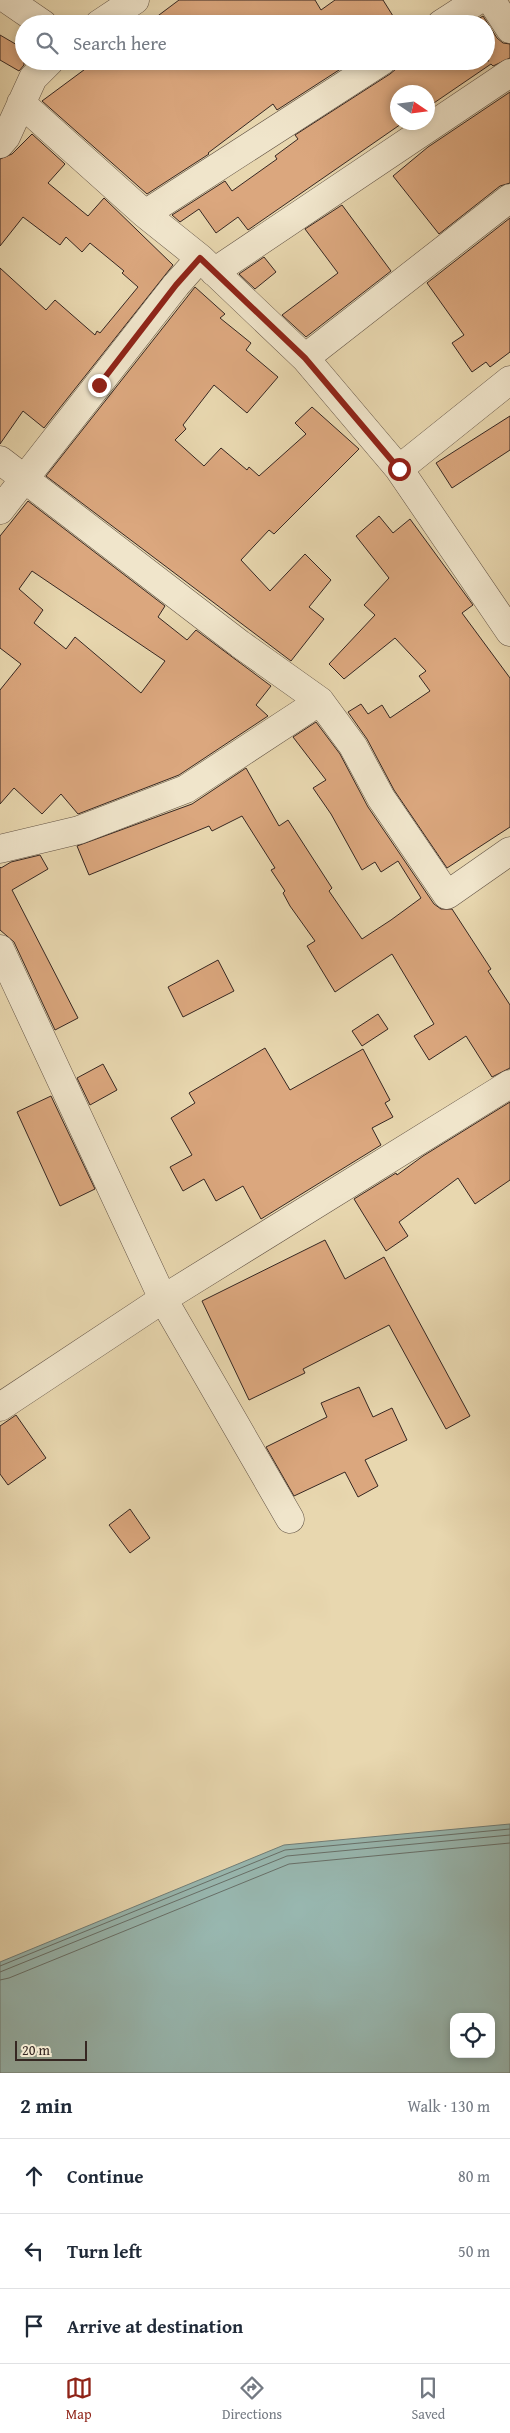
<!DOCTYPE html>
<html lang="en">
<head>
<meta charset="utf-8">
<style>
	:root { --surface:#fff; --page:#f2f2f3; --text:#1f2937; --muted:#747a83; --line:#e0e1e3; --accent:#8f2418 }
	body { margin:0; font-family:"Gentium Book Plus",serif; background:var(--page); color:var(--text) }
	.controls { position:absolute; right:15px; bottom:15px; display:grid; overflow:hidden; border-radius:10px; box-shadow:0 2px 8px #0003 }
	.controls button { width:45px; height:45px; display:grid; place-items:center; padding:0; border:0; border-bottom:1px solid var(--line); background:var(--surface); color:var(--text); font:25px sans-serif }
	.compass { position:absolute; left:390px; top:85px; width:45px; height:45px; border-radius:50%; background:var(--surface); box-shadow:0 2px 8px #0003; rotate:103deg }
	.scale { position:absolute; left:15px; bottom:12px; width:72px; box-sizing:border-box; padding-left:5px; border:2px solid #362722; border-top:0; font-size:14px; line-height:18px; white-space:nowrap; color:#362722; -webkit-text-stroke:4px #f0e5cb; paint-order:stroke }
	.stop { position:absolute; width:15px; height:15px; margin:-11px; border:4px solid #8f2418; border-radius:50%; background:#fff }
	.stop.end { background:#8f2418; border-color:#fff; box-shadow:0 1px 5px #0008 }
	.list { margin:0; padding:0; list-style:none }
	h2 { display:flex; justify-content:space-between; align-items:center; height:65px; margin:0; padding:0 20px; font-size:21px }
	h2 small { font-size:16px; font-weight:400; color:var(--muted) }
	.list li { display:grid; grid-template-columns:32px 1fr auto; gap:15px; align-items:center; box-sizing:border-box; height:75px; padding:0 20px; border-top:1px solid var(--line) }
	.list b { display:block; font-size:19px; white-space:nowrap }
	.list em { font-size:16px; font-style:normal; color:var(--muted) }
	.icon { flex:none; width:28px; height:28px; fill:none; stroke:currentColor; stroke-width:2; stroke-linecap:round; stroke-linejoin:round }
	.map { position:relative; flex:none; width:510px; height:2073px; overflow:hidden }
	.search { position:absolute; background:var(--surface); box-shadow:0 2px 8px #0003; left:15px; right:15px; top:15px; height:55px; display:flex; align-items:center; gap:12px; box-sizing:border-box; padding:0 18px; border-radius:28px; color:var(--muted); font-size:19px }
	.sheet { height:290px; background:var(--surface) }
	nav { display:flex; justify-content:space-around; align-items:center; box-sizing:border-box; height:70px; border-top:1px solid var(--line); background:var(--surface); font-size:14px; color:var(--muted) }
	nav a { display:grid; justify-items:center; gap:2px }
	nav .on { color:var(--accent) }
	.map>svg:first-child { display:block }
	.water { fill:#98b8b1; stroke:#717e78; fill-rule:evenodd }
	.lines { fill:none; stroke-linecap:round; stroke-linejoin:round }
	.shore { stroke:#67706a; stroke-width:1 }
	.building { fill:#dba77e; stroke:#362722; fill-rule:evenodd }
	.minor-casing { stroke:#625345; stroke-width:29 }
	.minor { stroke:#f0e5cb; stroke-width:28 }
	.route { stroke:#8f2418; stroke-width:6 }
</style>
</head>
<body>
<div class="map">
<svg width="510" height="2073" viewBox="0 0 510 2073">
	<rect width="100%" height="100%" fill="#e8d7af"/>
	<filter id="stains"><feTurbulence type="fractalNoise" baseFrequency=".004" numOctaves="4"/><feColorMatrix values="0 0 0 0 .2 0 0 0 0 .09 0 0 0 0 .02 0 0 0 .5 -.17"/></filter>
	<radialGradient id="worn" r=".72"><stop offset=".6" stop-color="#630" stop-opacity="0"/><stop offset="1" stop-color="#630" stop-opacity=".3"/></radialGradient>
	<!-- water -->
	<path class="water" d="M 510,1824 L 510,2073 L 0,2073 L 0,1962 L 284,1845 ZM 454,2017 L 491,2017 L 491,2054 L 454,2054 Z"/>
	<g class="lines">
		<!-- shore -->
		<path class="shore" d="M 0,1966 L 285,1850 L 510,1829
			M 0,1972 L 287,1856 L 510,1835
			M 0,1980 L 9,1978 L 289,1864 L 510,1843"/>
	</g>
	<!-- building -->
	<path class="building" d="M 179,0 L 315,0 L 321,10 L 335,0 L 383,0 L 398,24 L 147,24 Z
		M 483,16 L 497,38 L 503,43 L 510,44 L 510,58 L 493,66 L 491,64 L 428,107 L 428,92 L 398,92 L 398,122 L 404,122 L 248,230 L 238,217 L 216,233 L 199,209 L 180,222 L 172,215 L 225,181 L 232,191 L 277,159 L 275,156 L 298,139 L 295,135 L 390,74 L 396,69 L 397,61 L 489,61 L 486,57 L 486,24 L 470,24 Z
		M 0,35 L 24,49 L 24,65 L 19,71 L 0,60 Z
		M 96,61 L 353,61 L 277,110 L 273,104 L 208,153 L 209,154 L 147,194 L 42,101 Z
		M 510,92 L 510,183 L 500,186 L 439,234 L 393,176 L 428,147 Z
		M 32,134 L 65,164 L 48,183 L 88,216 L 104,198 L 173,265 L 44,428 L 23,411 L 0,444 L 0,268 L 46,310 L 55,300 L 95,335 L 97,331 L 100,333 L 138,287 L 122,273 L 124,271 L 90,243 L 82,252 L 66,237 L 60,245 L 23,217 L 0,246 L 0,159 L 12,154 Z
		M 342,205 L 391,271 L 306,337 L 282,315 L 338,273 L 305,229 Z
		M 510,218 L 510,352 L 490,367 L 486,362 L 472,372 L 452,343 L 464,335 L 427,283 Z
		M 264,257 L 276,272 L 255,289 L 239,274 Z
		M 195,287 L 225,314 L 220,318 L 251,343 L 246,350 L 278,377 L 247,413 L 214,385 L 183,425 L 186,429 L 175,440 L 204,466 L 221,448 L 247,470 L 249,467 L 259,476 L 306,434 L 295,423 L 312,407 L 359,449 L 274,534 L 269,530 L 241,560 L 270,591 L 305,554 L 331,580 L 309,607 L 324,619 L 291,661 L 46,476 Z
		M 510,416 L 510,450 L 452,488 L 436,463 Z
		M 28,501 L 165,606 L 158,617 L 187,640 L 196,630 L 271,686 L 256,705 L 268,716 L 179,775 L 78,814 L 61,794 L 42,814 L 14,788 L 0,804 L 0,690 L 21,664 L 0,648 L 0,536 ZM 32,571 L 165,661 L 141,693 L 75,637 L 66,649 L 34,623 L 43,610 L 19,589 Z
		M 379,516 L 393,533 L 410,519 L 473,605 L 462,613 L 510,678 L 510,827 L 447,868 L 394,790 L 367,739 L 348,712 L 361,704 L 368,714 L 382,705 L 390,718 L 430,691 L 419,676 L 426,671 L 395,638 L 344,679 L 329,664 L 375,615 L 364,605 L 389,578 L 356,536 Z
		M 316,722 L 340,754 L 368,807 L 434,904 L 441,909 L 452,909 L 491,969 L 488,971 L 510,1005 L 510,1068 L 492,1077 L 466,1036 L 429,1060 L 414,1036 L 434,1024 L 392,954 L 335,992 L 307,946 L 315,941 L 290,906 L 283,893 L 285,891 L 271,870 L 275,868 L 242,816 L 212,831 L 209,826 L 89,875 L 77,846 L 192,804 L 246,768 L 279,826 L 288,820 L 332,888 L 329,891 L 362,939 L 391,920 L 421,898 L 398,861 L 381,872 L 375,862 L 362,870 L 331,814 L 313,788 L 326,780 L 293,737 Z
		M 40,855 L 48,869 L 12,890 L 78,1018 L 55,1030 L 14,942 L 0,930 L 0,867 L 1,868 L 11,862 Z
		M 218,960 L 234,991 L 183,1017 L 168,987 Z
		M 378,1014 L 388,1029 L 362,1046 L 352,1031 Z
		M 265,1048 L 290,1090 L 363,1049 L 390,1100 L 385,1103 L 393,1117 L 372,1128 L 381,1145 L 261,1219 L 243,1186 L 216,1201 L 204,1179 L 183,1191 L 170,1167 L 192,1155 L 171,1118 L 195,1103 L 189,1093 Z
		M 103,1064 L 117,1090 L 90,1105 L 77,1078 Z
		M 51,1096 L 95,1189 L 60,1206 L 17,1112 Z
		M 510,1102 L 510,1180 L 475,1204 L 458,1178 L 399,1222 L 408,1236 L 386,1251 L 354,1199 L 396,1173 L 397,1175 L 423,1156 Z
		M 325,1240 L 345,1279 L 384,1257 L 470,1416 L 446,1429 L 389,1325 L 303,1369 L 305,1373 L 249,1400 L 202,1301 Z
		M 359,1387 L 373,1417 L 392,1408 L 407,1440 L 365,1460 L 378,1486 L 358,1497 L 345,1472 L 294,1496 L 266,1447 L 327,1417 L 321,1403 Z
		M 16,1415 L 46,1458 L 8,1485 L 0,1474 L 0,1426 Z
		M 130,1509 L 150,1538 L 130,1553 L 109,1525 Z"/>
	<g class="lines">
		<!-- minor casing -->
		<g class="minor-casing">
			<path id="minor" d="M 8,0 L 43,24
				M 491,0 L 510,29
				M 99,24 L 135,0
				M 441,24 L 478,0
				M 21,103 L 145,214 L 200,258 L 305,358 L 399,469
				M 0,144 L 6,137 L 33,78 L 50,61
				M 145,214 L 382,61
				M 214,272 L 510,73
				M 305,358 L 510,198
				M 510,380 L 399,469 L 510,632
				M 0,460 L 240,644 L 320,701
				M 0,510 L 176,285 L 200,258
				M 0,849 L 79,830 L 186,789 L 320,701 L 353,746 L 381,798 L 447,895 L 510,851
				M 0,949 L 163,1299 L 290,1519
				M 0,1407 L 163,1299 L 510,1084"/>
		</g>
		<!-- minor -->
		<use href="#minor" class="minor"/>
	</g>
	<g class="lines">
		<!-- route -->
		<path class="route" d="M 99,385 L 176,285 L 200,258 L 305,358 L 399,469"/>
	</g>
	<rect width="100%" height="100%" filter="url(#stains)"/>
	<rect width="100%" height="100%" fill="url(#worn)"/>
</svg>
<div class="controls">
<button><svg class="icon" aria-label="locate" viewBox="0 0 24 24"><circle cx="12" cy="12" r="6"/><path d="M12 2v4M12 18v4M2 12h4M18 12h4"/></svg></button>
</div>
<svg class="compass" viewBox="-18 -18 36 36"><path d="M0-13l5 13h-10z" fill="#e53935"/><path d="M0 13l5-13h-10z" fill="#747a83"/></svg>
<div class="scale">20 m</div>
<div class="stop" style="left:399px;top:469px"></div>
<div class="stop end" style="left:99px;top:385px"></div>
<div class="search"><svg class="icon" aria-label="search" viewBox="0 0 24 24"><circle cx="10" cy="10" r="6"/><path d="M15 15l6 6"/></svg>Search here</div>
</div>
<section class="sheet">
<h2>2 min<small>Walk · 130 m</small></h2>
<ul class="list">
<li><svg class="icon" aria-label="ahead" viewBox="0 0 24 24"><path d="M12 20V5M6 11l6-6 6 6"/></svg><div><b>Continue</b></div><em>80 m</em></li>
<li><svg class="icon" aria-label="left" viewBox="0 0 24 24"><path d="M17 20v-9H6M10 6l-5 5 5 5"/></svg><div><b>Turn left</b></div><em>50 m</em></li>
<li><svg class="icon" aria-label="arrive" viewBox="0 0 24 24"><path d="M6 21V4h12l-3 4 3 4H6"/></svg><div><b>Arrive at destination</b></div></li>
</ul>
</section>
<nav>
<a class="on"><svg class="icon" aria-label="map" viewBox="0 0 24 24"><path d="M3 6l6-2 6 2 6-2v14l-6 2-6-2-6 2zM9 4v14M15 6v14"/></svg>Map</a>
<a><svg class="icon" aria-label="directions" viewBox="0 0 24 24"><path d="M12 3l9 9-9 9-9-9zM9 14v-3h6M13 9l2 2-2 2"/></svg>Directions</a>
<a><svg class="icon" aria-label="saved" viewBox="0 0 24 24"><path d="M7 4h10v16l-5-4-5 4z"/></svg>Saved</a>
</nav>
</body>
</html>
